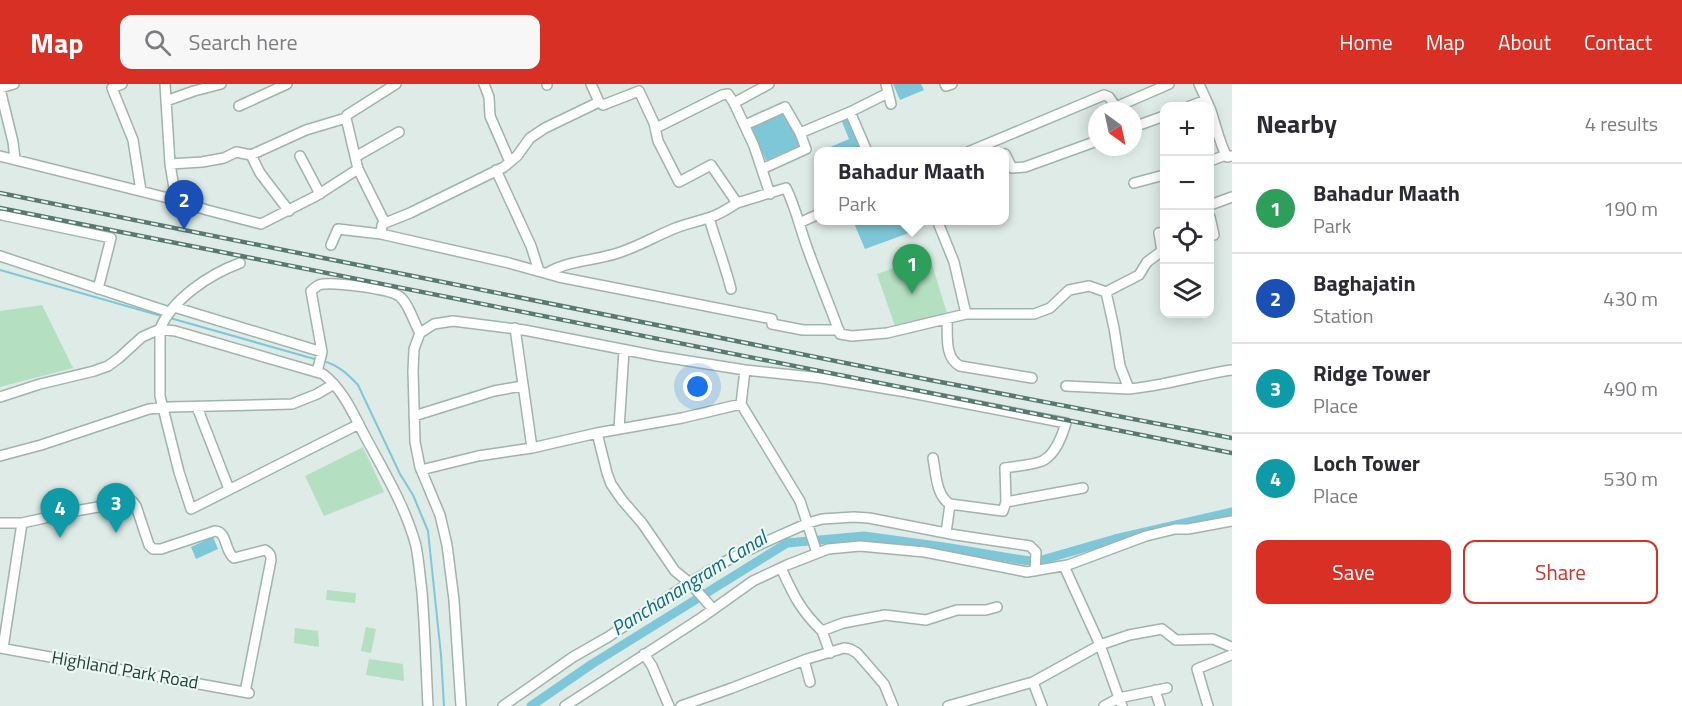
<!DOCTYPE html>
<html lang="en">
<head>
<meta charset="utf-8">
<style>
	:root { --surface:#fff; --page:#f7f7f7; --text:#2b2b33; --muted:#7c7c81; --line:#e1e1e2; --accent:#d93025 }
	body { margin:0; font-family:"Titillium Web",sans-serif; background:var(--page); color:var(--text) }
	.controls { position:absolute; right:18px; top:18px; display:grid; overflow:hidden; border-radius:12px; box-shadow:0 3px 15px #0003 }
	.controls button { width:54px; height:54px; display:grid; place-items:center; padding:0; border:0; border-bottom:2px solid var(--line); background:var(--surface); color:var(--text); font:30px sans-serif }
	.compass { position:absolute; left:1088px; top:18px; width:54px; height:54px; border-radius:50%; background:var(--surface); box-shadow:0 3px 15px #0003; rotate:147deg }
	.you { position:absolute; left:698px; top:303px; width:21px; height:21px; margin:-15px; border:4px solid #fff; border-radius:50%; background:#1a73e8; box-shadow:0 0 0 9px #1a73e833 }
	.badge { display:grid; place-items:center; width:39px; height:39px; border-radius:50%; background:var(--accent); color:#fff; font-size:20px; font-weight:700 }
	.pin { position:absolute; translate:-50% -50px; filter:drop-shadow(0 2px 3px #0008) }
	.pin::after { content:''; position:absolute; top:32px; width:21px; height:18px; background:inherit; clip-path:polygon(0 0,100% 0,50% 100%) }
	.popup { position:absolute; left:814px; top:63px; width:195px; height:78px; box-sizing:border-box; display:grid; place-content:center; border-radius:12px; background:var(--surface); filter:drop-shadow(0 2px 4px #0005); font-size:20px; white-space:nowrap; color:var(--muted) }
	.popup b { font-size:22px; color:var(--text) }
	.popup::after { content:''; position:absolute; left:50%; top:100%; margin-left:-12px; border:12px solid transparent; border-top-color:var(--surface) }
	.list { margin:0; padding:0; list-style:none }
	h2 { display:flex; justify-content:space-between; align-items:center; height:78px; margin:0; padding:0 24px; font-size:26px }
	h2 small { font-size:20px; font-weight:400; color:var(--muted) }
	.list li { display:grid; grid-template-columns:39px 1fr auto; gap:18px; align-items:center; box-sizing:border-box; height:90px; padding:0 24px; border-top:2px solid var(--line) }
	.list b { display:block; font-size:22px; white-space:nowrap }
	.list p { margin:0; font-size:20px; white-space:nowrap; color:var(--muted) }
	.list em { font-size:20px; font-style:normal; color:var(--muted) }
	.actions { display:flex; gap:12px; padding:18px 24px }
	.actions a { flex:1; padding:14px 0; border:2px solid var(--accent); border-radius:12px; text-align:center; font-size:21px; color:var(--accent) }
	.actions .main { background:var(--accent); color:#fff }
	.icon { flex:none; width:33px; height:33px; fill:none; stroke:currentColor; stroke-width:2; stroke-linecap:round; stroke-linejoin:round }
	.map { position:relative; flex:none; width:1232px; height:622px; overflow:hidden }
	header { display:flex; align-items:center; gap:36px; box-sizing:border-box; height:84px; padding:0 30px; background:var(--accent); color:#fff }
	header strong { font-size:28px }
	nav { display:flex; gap:33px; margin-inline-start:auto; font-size:21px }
	.search { width:420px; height:54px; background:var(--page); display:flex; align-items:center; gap:15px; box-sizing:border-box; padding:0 21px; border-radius:12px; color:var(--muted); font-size:22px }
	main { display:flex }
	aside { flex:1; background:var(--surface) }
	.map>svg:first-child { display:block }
	.green { fill:#b4e0c1 }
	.water { fill:#7ec7d8 }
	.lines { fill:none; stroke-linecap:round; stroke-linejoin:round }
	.stream { stroke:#7ec7d8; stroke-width:2 }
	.canal { stroke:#7ec7d8; stroke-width:9 }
	.minor-casing { stroke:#a0b3ad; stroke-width:12 }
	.minor { stroke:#fff; stroke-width:9 }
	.rail-casing { stroke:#577971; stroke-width:4.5 }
	.rail { stroke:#eef8f3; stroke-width:2; stroke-dasharray:7; stroke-linecap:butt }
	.labels { text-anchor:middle; stroke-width:4.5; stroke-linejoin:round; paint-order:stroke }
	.street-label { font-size:18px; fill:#1d3d35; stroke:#eef8f3 }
	.water-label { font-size:20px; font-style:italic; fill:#11697f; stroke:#eef8f3 }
</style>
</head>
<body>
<header>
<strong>Map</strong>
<div class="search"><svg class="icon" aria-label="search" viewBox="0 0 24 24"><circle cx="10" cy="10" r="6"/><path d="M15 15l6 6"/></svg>Search here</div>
<nav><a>Home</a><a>Map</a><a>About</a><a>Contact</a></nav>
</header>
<main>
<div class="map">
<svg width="1232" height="622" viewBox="0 0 1232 622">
	<rect width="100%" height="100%" fill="#deebe6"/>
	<!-- green -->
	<path class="green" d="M 929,171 L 947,229 L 895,242 L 877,190 Z
		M 42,221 L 73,284 L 0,303 L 0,227 Z
		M 363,363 L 384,408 L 324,432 L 305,392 Z
		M 327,506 L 356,509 L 355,519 L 326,516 Z
		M 366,543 L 376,545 L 371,569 L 361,567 Z
		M 295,544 L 318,547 L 319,563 L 294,559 Z
		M 369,575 L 403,580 L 404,597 L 366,591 Z"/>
	<!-- water -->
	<path class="water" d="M 893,0 L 921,0 L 924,6 L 900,16 Z
		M 783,25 L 800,62 L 766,77 L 750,40 Z
		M 853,28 L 870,67 L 829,67 L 828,64 L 849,55 L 840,33 Z
		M 853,137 L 913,137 L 917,146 L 865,165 Z
		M 213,453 L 218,465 L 196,475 L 191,463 Z"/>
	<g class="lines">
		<!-- stream -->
		<path class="stream" d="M 0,186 L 165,233
			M 170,234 L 318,276
			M 323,277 C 338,281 348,290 358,301 L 400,390 L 413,411 L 428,447 L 441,571 L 444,622"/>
		<!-- canal -->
		<path class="canal" d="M 531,622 L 592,580 L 787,459 L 864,452 L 944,463 L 1035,478 L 1115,455 L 1232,428"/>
		<!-- minor casing -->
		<g class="minor-casing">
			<path id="minor" d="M 122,0 L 112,4 L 133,56 L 141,107
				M 165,0 L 170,80 L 176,116
				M 484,0 L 489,13 L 490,32 L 510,78
				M 547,0 L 547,1
				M 591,0 L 599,18 L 603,21 L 639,7 L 654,39 L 658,57 L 679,98 L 711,81 L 737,119 L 786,104 C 796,124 800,145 808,166 C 818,194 830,222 840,250 L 852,252 L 887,249 L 966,230 L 1034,230 L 1050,224 L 1069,206 L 1089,202 L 1106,208 L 1114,244 L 1120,282 L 1129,305 C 1164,302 1197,291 1232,286
				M 886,0 L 891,20
				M 945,0 L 946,2 L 952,0
				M 1199,0 L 1209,22
				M 0,4 L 14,0
				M 0,5 L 13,58 L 15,75
				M 166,17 L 194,7 L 221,0
				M 734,19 L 754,62 L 770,110
				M 239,22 L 287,0
				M 1190,22 L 1206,16
				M 1210,24 C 1216,41 1219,58 1227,73 L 1232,72
				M 850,28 L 866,65
				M 1142,40 L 1164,32
				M 745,41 L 785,23 L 800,49
				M 656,44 L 722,11 L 728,10 L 734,19 L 769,0
				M 968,68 L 1104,11 L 1109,13 L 1116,23 L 1169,0
				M 1005,70 L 1012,84 L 1025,83 L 1097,57
				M 251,71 L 260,89 L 289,127
				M 0,72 L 176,116 L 207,126 L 261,140 L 316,112 L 358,85 L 346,34 L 347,31 L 396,0
				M 300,72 L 320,110
				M 355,73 L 399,48
				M 1210,77 L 1226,71
				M 170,80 L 202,78 L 224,74 L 236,68 L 251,71 L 306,46 L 346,34
				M 358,85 L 385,139 L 410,129 L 504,83 L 517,72 L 530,54 L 545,44 L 599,18
				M 762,85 L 806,65 L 800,49 L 850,28 L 888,9
				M 496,86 L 531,162 L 539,187
				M 1134,99 L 1164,91
				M 1210,121 L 1232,113
				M 2,131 L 111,154 L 98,205
				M 1210,133 L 1214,151
				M 709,134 C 716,158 725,181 731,205
				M 937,136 L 954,178 L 966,230
				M 385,139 L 382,141 L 381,150 L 509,179 L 559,193 L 772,235 L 772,240 L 803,246 L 839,246
				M 799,139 L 819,130
				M 331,161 L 338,145 L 381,150
				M 0,172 L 169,228
				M 547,189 C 569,176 594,177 618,169 C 637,163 654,153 673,145 C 685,140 696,138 708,134 C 719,131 728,125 737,119
				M 1106,208 L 1139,191 L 1147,178 L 1162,167 L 1159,149 L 1164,148
				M 174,223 L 322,268
				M 947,236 C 948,252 944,273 960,282 L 1032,294
				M 515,244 L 532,364 L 597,349 L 607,389 L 611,400 L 622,416 L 642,439 L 675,487 L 690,499 L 713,525
				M 317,288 L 322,268 L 311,207 C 312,206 318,201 319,201 C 331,197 389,205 399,212 C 408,218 414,239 420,249
				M 1066,302 L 1129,305
				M 0,313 L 40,300 L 94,287 L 108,282 L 119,274 L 142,253 L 160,245 C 172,215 210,190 240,179
				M 741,320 L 745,286
				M 197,323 L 229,405
				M 414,332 L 494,307 L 522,302
				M 359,340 L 191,425 L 179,388 L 160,312 L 160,245 L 175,247 L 323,290 C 344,306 354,332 366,354 C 385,389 406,424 416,462 C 419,477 420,493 422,508 C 425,546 426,584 428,622
				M 619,345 L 624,266
				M 597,349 L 682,334 L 741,320 L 800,417 L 817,469
				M 0,372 L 41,361 L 149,325 L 170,323 L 292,320 L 317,310 L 334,300
				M 933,374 C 936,389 936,412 950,420
				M 421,386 L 478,372 L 532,364
				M 0,439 L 22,439 L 81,426 L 132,417 L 136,422 L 149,461 L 153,465 L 161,465 L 215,447 C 228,448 224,467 234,474 L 265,466 C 270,469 271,471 271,476 L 245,608
				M 946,449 L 950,420 L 1003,427 L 1006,418 L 1083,404
				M 1064,482 L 1100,561 L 1119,614 L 1104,622
				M 781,484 C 793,510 800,526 822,547
				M 0,564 L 249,609
				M 3,564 L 22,439
				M 830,569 L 822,547 L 843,539 L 885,531 L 926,536 L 957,526 L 986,526 L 997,523
				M 644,570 L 652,582 L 669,622
				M 804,576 L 810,598
				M 1033,598 L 1042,622
				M 1155,606 L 1160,622
				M 461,622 L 454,516 L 447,461 L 440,431 L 420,383 L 415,358 L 413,287 L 414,265 L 420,249 L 434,240 L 453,237 L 524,246 L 657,272 L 745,286 L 822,294 L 906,308 L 1066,339 C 1062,352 1056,369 1044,376 C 1036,381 1015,382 1005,384 L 1006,418
				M 503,622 L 573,573 L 608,553 L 686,501 L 728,476 L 761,460 L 808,439 L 822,435 L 854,433 L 869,434 L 956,451 L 1030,462 L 1036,468 L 1035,487
				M 565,622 L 701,534 L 753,497 L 787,481 L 828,465 L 860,462 L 925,468 L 1027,488 L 1068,481 L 1146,452 L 1175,445 L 1188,445 L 1232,437
				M 681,622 L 732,604 L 807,575 L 844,564 L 850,565 L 857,569 L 884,600 L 893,622
				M 948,622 L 1033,598 L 1100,561 L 1129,551 L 1162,545 L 1176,556 L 1213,555 L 1229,562
				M 1122,622 L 1119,614 L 1167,604
				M 1208,622 L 1197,585 L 1231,571"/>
		</g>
		<!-- minor -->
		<use href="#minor" class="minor"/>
		<!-- rail casing -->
		<g class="rail-casing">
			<path id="rail" d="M 0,109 L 930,296 L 1232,354
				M 0,124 L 1232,369"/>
		</g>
		<!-- rail -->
		<use href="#rail" class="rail"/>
	</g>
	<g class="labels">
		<!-- street labels -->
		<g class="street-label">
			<text transform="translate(125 586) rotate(10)" y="6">Highland Park Road</text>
		</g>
		<!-- water labels -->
		<g class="water-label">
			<text transform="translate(689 499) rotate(-32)" y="7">Panchanangram Canal</text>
		</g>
	</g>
</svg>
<div class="controls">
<button>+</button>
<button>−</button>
<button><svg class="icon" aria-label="locate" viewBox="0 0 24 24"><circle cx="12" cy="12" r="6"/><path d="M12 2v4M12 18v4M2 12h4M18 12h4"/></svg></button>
<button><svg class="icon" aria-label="layers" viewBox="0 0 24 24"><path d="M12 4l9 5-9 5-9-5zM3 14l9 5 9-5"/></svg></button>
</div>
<svg class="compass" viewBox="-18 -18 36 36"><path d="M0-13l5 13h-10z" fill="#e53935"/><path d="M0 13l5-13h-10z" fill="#7c7c81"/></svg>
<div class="you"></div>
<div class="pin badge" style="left:912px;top:210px;background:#2e9e5b">1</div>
<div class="popup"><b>Bahadur Maath</b>Park</div>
<div class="pin badge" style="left:184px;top:146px;background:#1a4fb4">2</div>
<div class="pin badge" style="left:116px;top:449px;background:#0f9aa8">3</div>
<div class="pin badge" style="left:60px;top:454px;background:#0f9aa8">4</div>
</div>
<aside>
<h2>Nearby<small>4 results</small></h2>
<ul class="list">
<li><span class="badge" style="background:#2e9e5b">1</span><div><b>Bahadur Maath</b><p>Park</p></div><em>190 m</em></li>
<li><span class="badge" style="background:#1a4fb4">2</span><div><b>Baghajatin</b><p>Station</p></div><em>430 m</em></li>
<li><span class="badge" style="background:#0f9aa8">3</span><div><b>Ridge Tower</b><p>Place</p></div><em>490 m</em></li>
<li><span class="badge" style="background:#0f9aa8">4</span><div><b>Loch Tower</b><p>Place</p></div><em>530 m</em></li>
</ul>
<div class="actions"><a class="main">Save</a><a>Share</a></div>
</aside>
</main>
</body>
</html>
